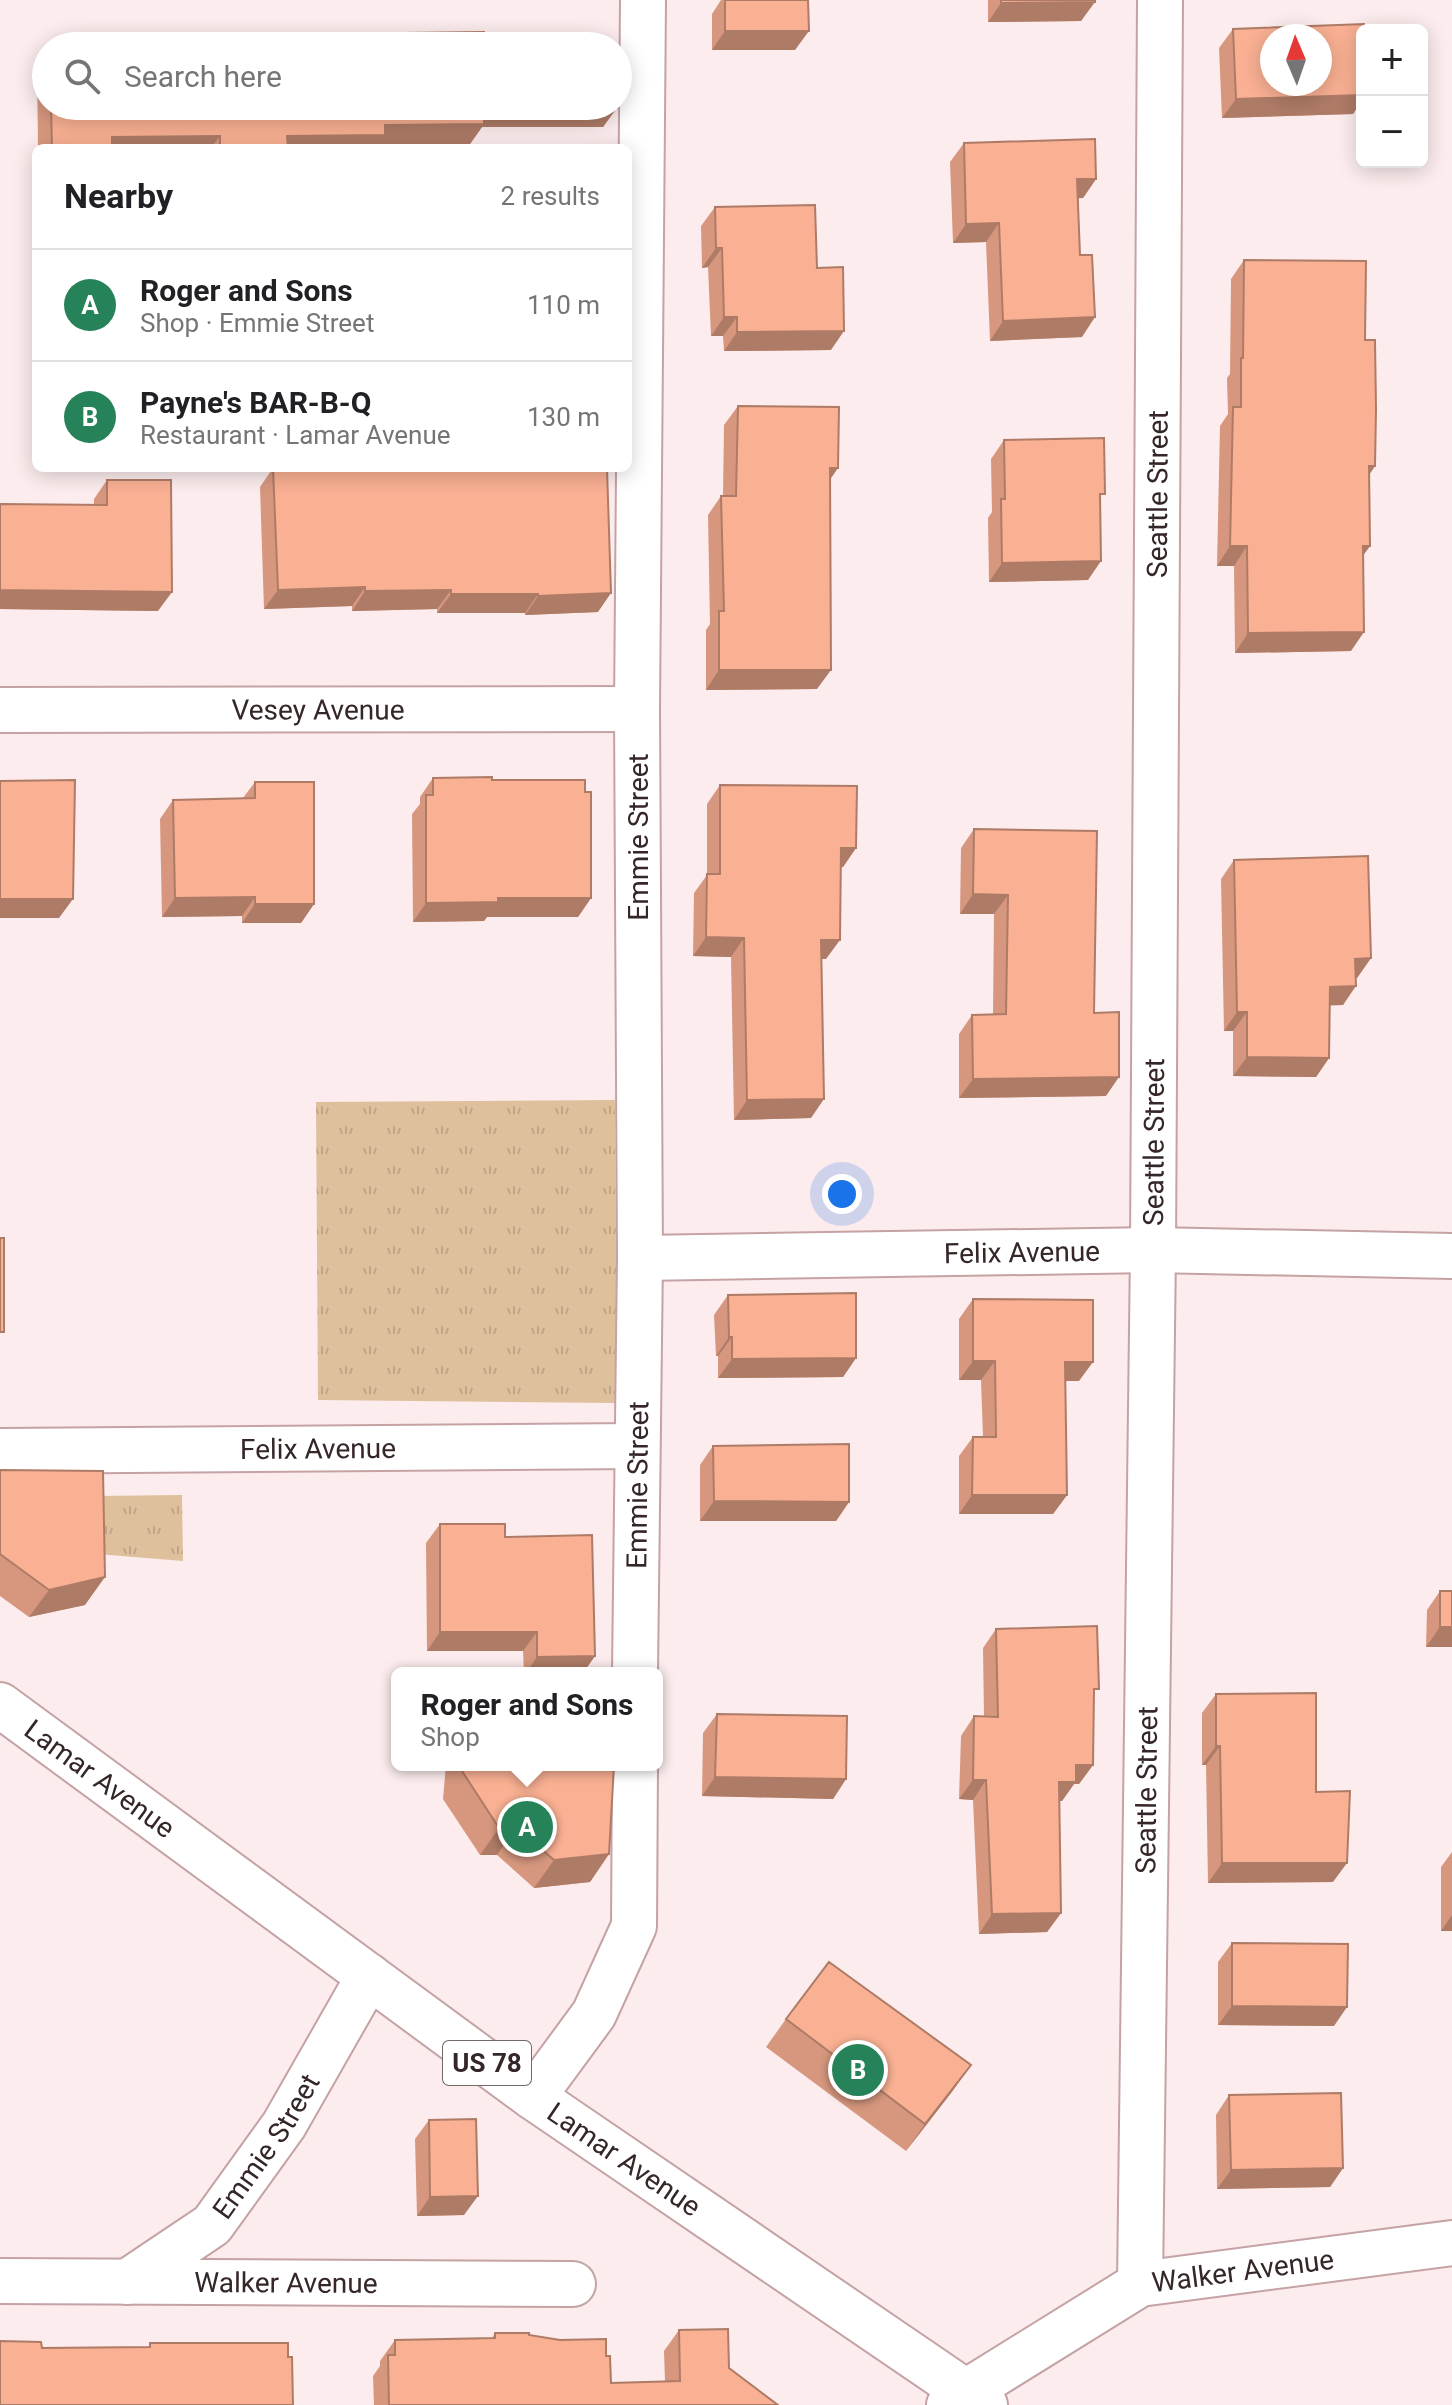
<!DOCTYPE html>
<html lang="en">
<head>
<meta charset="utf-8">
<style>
	:root { --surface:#fff; --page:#f6f6f6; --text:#202124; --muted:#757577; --line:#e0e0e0; --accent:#268259 }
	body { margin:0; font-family:Roboto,sans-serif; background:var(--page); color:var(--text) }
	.controls { position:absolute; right:24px; top:24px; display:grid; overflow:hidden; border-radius:12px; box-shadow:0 4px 20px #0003 }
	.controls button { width:72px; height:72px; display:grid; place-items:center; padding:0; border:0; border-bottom:2px solid var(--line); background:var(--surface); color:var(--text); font:40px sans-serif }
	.compass { position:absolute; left:1260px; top:24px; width:72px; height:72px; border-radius:50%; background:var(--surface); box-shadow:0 4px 20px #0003; rotate:358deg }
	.you { position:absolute; left:842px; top:1194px; width:28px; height:28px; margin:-20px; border:6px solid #fff; border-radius:50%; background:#1a73e8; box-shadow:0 0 0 12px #1a73e833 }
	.badge { display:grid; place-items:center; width:52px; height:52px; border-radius:50%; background:var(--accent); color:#fff; font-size:26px; font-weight:700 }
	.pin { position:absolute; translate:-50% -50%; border:4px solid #fff; box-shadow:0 2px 8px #0006 }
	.popup { position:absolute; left:391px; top:1667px; width:272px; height:104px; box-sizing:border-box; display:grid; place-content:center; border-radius:12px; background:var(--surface); filter:drop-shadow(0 2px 6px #0005); font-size:26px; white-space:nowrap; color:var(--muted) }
	.popup b { font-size:30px; color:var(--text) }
	.popup::after { content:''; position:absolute; left:50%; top:100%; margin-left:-16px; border:16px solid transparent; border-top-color:var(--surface) }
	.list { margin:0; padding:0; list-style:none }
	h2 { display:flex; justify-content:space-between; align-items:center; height:104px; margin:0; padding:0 32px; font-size:34px }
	h2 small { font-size:26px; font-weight:400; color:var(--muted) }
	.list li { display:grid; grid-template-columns:52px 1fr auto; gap:24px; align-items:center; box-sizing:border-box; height:112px; padding:0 32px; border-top:2px solid var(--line) }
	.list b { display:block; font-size:30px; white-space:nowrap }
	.list p { margin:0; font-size:26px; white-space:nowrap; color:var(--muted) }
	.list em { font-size:26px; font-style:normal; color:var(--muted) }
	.icon { flex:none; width:44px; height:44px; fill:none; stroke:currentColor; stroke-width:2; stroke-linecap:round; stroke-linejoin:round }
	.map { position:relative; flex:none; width:1452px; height:2405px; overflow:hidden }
	.search { position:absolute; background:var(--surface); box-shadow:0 4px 20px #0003; left:32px; top:32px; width:600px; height:88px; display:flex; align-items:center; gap:20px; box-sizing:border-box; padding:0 28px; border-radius:44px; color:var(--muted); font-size:30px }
	.panel { position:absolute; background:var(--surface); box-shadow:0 4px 20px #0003; left:32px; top:144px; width:600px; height:328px; border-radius:12px }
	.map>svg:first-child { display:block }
	.grass { fill:url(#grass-tufts) }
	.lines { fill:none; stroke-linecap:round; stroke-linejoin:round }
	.minor-casing { stroke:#c5a2a4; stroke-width:48 }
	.major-casing { stroke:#c5a2a4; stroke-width:48 }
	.minor { stroke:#fff; stroke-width:44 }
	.major { stroke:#fff; stroke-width:44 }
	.wall { fill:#d6977e }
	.shaded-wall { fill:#ae7b67 }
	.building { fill:#f9b093; stroke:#ae7b67; stroke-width:2; fill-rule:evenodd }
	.labels { text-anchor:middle; stroke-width:8; stroke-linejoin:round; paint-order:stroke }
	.shield { fill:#fff; stroke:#726868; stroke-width:2 }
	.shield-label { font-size:26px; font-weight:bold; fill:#352728 }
	.street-label { font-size:28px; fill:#352728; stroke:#fff }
</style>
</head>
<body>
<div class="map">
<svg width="1452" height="2405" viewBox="0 0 1452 2405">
	<defs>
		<pattern id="grass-tufts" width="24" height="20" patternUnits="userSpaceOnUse" patternTransform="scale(2)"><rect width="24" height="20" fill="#dfc09c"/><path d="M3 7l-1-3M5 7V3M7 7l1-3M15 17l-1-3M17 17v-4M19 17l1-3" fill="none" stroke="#c0a586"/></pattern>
	</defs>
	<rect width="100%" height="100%" fill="#fceced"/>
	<!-- grass -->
	<path class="grass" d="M 615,1100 L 617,1403 L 318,1400 L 316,1102 Z
		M 182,1495 L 183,1561 L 97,1554 L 95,1496 Z"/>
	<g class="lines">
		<!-- minor casing -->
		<g class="minor-casing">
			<g id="minor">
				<path id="s1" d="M 0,710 L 637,709"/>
				<path id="s2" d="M 640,1258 L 1153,1250 L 1452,1256"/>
				<path id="s3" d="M 0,1451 L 637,1446"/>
				<path id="s4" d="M 635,1673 L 640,1258 L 637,709 L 643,0"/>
				<path d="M 533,2097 L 594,2014 L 634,1926 L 635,1765"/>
				<path id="s5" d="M 0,2281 L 573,2284"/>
				<path id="s6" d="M 127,2282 L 212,2225 L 284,2125 L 369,1976"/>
				<path id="s7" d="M 1140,2284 L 1153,1250 L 1160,0"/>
				<path id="s8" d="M 949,2405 L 966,2392 L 1140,2284 L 1452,2243"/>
			</g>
		</g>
		<!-- major casing -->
		<g class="major-casing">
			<g id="major">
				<path id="s9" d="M 0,1705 L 533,2097 L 985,2405"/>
			</g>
		</g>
		<!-- minor -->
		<use href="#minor" class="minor"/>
		<!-- major -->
		<use href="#major" class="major"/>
	</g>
	<!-- wall -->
	<path class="wall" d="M 721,0 L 808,0 L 795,50 L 712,50 L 712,14 Z
		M 988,0 L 1095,0 L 1081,21 L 988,22 Z
		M 1233,29 L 1362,30 L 1362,100 L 1353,114 L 1222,118 L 1219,48 Z
		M 46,54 L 46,106 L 617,106 L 603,127 L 482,127 L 470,144 L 379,144 L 376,148 L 38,148 L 37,68 Z
		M 964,143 L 1096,179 L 1083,198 L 1078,198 L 1082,337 L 990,341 L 986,242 L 953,243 L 950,162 Z
		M 715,207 L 817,268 L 831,350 L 724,351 L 723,336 L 711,336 L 708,267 L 702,268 L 701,226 Z
		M 1244,260 L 1365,340 L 1375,466 L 1369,475 L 1370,546 L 1363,555 L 1351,651 L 1235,653 L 1234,566 L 1217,566 L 1220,426 L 1228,414 L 1227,378 L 1230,374 L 1231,279 Z
		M 738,406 L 830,481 L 817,689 L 706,690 L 706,630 L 710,624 L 708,515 L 721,496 L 723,496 L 724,425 Z
		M 1004,440 L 1100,500 L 1088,580 L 989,582 L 988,518 L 992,512 L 991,459 Z
		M 273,468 L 598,612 L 525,615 L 525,613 L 437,613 L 437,609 L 352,611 L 352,606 L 264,609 L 260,487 Z
		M 107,480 L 158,611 L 0,609 L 0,504 L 94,505 L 94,499 Z
		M 433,778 L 492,780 L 585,792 L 591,898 L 578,917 L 487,917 L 484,921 L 413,922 L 412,814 L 420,804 L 420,797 Z
		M 255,782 L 314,904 L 301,923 L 242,923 L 242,916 L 162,917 L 160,819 L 173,800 L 243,798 Z
		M 720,785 L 856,848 L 843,867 L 841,867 L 826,959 L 822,959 L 811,1118 L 734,1120 L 731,957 L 693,956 L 694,893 L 707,875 L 707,804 Z
		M 974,829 L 1094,1013 L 1106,1096 L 959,1098 L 959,1034 L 972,1015 L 993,1014 L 994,914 L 960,914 L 961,848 Z
		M 1234,860 L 1371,958 L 1357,978 L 1356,978 L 1343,1005 L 1330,1005 L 1329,1058 L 1316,1077 L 1233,1076 L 1233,1031 L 1224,1031 L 1221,879 Z
		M 728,1295 L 856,1358 L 843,1377 L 718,1378 L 718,1356 L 716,1356 L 714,1315 Z
		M 973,1299 L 1079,1381 L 1065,1381 L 1067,1495 L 1053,1514 L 959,1514 L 959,1456 L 973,1437 L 983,1437 L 981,1380 L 959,1380 L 959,1319 Z
		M 713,1446 L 849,1502 L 836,1521 L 700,1521 L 700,1465 Z
		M 0,1470 L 85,1605 L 29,1617 L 0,1596 Z
		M 440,1524 L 505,1537 L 595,1656 L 583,1673 L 524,1673 L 523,1651 L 427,1651 L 426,1543 Z
		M 1440,1591 L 1452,1647 L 1426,1647 L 1427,1610 Z
		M 996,1629 L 1094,1696 L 1093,1765 L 1079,1784 L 1074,1784 L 1062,1801 L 1059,1801 L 1061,1913 L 1047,1932 L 979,1934 L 973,1800 L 959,1799 L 961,1736 L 974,1716 L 984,1717 L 983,1648 Z
		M 1216,1694 L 1316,1792 L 1333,1882 L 1208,1883 L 1206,1765 L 1202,1765 L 1202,1713 Z
		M 717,1714 L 846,1779 L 833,1799 L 702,1796 L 703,1733 Z
		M 446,1765 L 614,1765 L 609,1854 L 590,1882 L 534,1888 L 497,1855 L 480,1855 L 443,1799 Z
		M 1452,1852 L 1452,1931 L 1441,1931 L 1441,1867 Z
		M 1232,1943 L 1334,2026 L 1218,2025 L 1218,1962 Z
		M 786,2019 L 971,2065 L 951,2093 L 906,2151 L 766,2047 Z
		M 1229,2095 L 1343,2168 L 1330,2187 L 1217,2189 L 1216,2115 Z
		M 429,2120 L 464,2215 L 417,2216 L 415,2139 Z
		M 679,2330 L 778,2405 L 374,2405 L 373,2376 L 380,2366 L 380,2361 L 395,2340 L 492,2338 L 495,2333 L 529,2335 L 606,2356 L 611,2383 L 665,2381 L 664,2351 Z"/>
	<!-- shaded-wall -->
	<path class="shaded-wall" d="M 1095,2 L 1081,21 L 988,22 L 1001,3 Z
		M 725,31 L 809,31 L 795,50 L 712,50 Z
		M 1362,95 L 1362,100 L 1353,114 L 1222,118 L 1236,99 Z
		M 484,108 L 617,108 L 603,127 L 482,127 L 470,144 L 379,144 L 376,148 L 279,148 L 287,136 L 385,125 Z
		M 220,136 L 211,148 L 104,148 L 112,137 Z
		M 1077,179 L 1096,179 L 1083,198 L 1064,199 Z
		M 999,223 L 986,242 L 953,243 L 966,224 Z
		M 716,248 L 722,248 L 708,267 L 702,268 Z
		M 724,317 L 737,317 L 723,336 L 711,336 Z
		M 1095,317 L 1082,337 L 990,341 L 1003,321 Z
		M 844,331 L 831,350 L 724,351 L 737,332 Z
		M 1369,466 L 1375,466 L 1362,485 Z
		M 830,468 L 838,468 L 825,487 Z
		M 1230,546 L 1247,546 L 1234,566 L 1217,566 Z
		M 1363,546 L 1370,546 L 1356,565 Z
		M 1101,561 L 1088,580 L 989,582 L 1002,563 Z
		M 365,587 L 352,606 L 264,609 L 278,590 Z
		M 0,590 L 172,592 L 158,611 L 0,609 Z
		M 451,590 L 437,609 L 352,611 L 365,591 Z
		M 611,593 L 598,612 L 525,615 L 538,596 Z
		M 451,594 L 538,594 L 525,613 L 437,613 Z
		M 1364,632 L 1351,651 L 1235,653 L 1248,633 Z
		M 719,670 L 831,670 L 817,689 L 706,690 Z
		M 841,848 L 856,848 L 843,867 L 827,867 Z
		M 973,894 L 1008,895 L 994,914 L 960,914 Z
		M 255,897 L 242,916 L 162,917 L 175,898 Z
		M 498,898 L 591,898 L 578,917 L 487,917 L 484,921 L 413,922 L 426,903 Z
		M 0,899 L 73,899 L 59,918 L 0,918 Z
		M 255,904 L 314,904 L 301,923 L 242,923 Z
		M 706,937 L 744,938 L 731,957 L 693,956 Z
		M 821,940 L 840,940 L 826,959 L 808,959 Z
		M 1371,958 L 1357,978 L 1342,978 L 1355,959 Z
		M 1356,986 L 1343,1005 L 1316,1006 L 1330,987 Z
		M 1237,1012 L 1247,1012 L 1233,1031 L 1224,1031 Z
		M 1247,1057 L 1329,1058 L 1316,1077 L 1233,1076 Z
		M 1119,1077 L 1106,1096 L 959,1098 L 973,1079 Z
		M 824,1099 L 811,1118 L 734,1120 L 747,1100 Z
		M 729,1337 L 732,1337 L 718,1356 L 716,1356 Z
		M 856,1358 L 843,1377 L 718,1378 L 732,1359 Z
		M 973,1361 L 995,1361 L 981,1380 L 959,1380 Z
		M 1065,1362 L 1093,1362 L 1079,1381 L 1052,1381 Z
		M 972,1495 L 1067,1495 L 1053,1514 L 959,1514 Z
		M 714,1501 L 849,1502 L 836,1521 L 700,1521 Z
		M 105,1577 L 85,1605 L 29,1617 L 49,1590 Z
		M 1440,1627 L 1452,1627 L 1452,1647 L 1426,1647 Z
		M 440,1632 L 537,1632 L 523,1651 L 427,1651 Z
		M 595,1656 L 583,1673 L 526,1673 L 537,1657 Z
		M 1216,1746 L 1220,1746 L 1206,1765 L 1202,1765 Z
		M 1076,1765 L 1093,1765 L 1079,1784 L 1074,1784 L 1062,1801 L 1045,1801 L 1059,1782 Z
		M 715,1777 L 846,1779 L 833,1799 L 702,1796 Z
		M 973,1780 L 986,1780 L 973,1800 L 959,1799 Z
		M 516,1827 L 497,1855 L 480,1855 L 499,1828 Z
		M 609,1854 L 590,1882 L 534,1888 L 554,1860 Z
		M 1222,1863 L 1347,1863 L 1333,1882 L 1208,1883 Z
		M 1061,1913 L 1047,1932 L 979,1934 L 992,1914 Z
		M 1452,1915 L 1452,1931 L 1441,1931 Z
		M 1232,2006 L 1347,2007 L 1334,2026 L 1218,2025 Z
		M 971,2065 L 951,2093 L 906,2151 L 925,2124 Z
		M 1343,2168 L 1330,2187 L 1217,2189 L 1231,2170 Z
		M 478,2196 L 464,2215 L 417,2216 L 430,2197 Z"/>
	<!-- building -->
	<path class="building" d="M 725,0 L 808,0 L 809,31 L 725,31 Z
		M 1001,0 L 1095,0 L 1095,2 L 1001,3 Z
		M 1364,24 L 1364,30 L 1362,30 L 1362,95 L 1236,99 L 1233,29 ZM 1272,36 L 1320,36 L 1320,84 L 1272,84 Z
		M 484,32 L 484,46 L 616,46 L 133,46 L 133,40 L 322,38 L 322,34 Z
		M 51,106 L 617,106 L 617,108 L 484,108 L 484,124 L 385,125 L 385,135 L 287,136 L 288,148 L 220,148 L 220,136 L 112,137 L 112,148 L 52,148 Z
		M 1095,139 L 1096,179 L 1077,179 L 1080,255 L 1092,255 L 1095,317 L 1003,321 L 999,223 L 966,224 L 964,143 Z
		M 815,205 L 817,268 L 843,267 L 844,331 L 737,332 L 737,317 L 724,317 L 722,248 L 716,248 L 715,207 Z
		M 1244,260 L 1366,261 L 1365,340 L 1375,340 L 1376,409 L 1375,466 L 1369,466 L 1370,546 L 1363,546 L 1364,632 L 1248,633 L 1247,546 L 1230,546 L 1233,407 L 1241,407 L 1241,358 L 1243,358 Z
		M 738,406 L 839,407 L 838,468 L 830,468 L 831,670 L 719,670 L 719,611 L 724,611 L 721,496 L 736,496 Z
		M 1104,438 L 1105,494 L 1100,494 L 1101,561 L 1002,563 L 1001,499 L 1005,499 L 1004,440 Z
		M 273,468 L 607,468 L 611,593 L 538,596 L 538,594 L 451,594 L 451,590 L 365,591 L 365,587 L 278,590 Z
		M 107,480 L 171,480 L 172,592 L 0,590 L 0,504 L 107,505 Z
		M 492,777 L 492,780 L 585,780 L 585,792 L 591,792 L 591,898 L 498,898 L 498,902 L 426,903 L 426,795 L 433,795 L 433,778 Z
		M 75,780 L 73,899 L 0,899 L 0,781 Z
		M 255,782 L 314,782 L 314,904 L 255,904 L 255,897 L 175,898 L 173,800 L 255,798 Z
		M 720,785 L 857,786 L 856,848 L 841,848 L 840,940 L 821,940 L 824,1099 L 747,1100 L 744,938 L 706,937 L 707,874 L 720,874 Z
		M 974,829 L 1097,831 L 1094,1013 L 1119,1012 L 1119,1077 L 973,1079 L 972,1015 L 1006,1014 L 1008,895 L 973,894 Z
		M 1368,856 L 1371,958 L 1355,959 L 1356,986 L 1330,987 L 1329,1058 L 1247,1057 L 1247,1012 L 1237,1012 L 1234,860 Z
		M 0,1238 L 4,1238 L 4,1332 L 0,1332 Z
		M 856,1293 L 856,1358 L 732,1359 L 732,1337 L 729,1337 L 728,1295 Z
		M 973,1299 L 1093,1300 L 1093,1362 L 1065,1362 L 1067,1495 L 972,1495 L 973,1437 L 996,1437 L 995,1361 L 973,1361 Z
		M 849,1444 L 849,1502 L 714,1501 L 713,1446 Z
		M 0,1470 L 103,1471 L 105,1577 L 49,1590 L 0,1554 Z
		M 440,1524 L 505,1524 L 505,1537 L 592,1535 L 595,1656 L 537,1657 L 537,1632 L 440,1632 Z
		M 1440,1591 L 1452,1591 L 1452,1627 L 1440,1627 Z
		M 1097,1626 L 1099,1689 L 1094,1689 L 1093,1765 L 1076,1765 L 1076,1782 L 1059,1782 L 1061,1913 L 992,1914 L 986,1780 L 973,1780 L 974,1716 L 998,1717 L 996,1629 Z
		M 1316,1693 L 1316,1792 L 1350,1791 L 1347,1863 L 1222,1863 L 1220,1746 L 1216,1746 L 1216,1694 Z
		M 717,1714 L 847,1716 L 846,1779 L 715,1777 Z
		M 463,1765 L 614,1765 L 609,1854 L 554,1860 L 516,1827 L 499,1828 L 462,1771 Z
		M 1232,1943 L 1348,1944 L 1347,2007 L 1232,2006 Z
		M 829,1962 L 971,2065 L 925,2124 L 786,2019 Z
		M 1341,2093 L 1343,2168 L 1231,2170 L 1229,2095 Z
		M 476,2119 L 478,2196 L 430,2197 L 429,2120 Z
		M 728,2329 L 729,2368 L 778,2405 L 389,2405 L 388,2355 L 395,2355 L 395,2340 L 495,2338 L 495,2333 L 529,2333 L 529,2335 L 560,2340 L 606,2339 L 606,2356 L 610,2356 L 611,2383 L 680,2381 L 679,2330 Z
		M 0,2341 L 41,2342 L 42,2348 L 150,2347 L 150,2343 L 288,2343 L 288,2357 L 292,2357 L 293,2405 L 0,2405 Z"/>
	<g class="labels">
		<!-- shield labels -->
		<rect class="shield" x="443" y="2041" width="88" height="44" rx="6"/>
		<g class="shield-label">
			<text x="487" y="2072">US 78</text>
		</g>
		<!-- street labels -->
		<g class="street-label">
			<text dy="10" stroke="none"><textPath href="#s7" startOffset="1790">Seattle Street</textPath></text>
			<text dy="10" stroke="none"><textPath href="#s1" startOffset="318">Vesey Avenue</textPath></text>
			<text transform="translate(638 837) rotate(-90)" y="10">Emmie Street</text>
			<text dy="10" stroke="none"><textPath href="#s7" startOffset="1142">Seattle Street</textPath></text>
			<text dy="10" stroke="none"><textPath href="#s2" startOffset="382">Felix Avenue</textPath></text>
			<text dy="10" stroke="none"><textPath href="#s3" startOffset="318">Felix Avenue</textPath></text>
			<text dy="10" stroke="none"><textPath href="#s4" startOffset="188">Emmie Street</textPath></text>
			<text dy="10" stroke="none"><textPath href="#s9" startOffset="124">Lamar Avenue</textPath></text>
			<text dy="10" stroke="none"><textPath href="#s7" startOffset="494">Seattle Street</textPath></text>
			<text dy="10" stroke="none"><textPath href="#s6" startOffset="198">Emmie Street</textPath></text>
			<text dy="10" stroke="none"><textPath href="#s9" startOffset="772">Lamar Avenue</textPath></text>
			<text dy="10" stroke="none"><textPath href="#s8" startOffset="330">Walker Avenue</textPath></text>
			<text dy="10" stroke="none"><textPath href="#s5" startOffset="286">Walker Avenue</textPath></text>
		</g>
	</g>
</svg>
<div class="controls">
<button>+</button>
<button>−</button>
</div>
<svg class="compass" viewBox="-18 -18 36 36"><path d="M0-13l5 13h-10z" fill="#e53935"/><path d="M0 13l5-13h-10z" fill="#757577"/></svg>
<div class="you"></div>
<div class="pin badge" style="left:527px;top:1827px">A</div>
<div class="popup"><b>Roger and Sons</b>Shop</div>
<div class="pin badge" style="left:858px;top:2070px">B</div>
<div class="search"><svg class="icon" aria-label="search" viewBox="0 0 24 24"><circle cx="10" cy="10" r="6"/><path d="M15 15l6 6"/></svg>Search here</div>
<section class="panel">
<h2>Nearby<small>2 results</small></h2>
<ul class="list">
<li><span class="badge">A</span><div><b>Roger and Sons</b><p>Shop · Emmie Street</p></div><em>110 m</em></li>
<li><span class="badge">B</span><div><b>Payne's BAR-B-Q</b><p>Restaurant · Lamar Avenue</p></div><em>130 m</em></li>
</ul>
</section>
</div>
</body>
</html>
